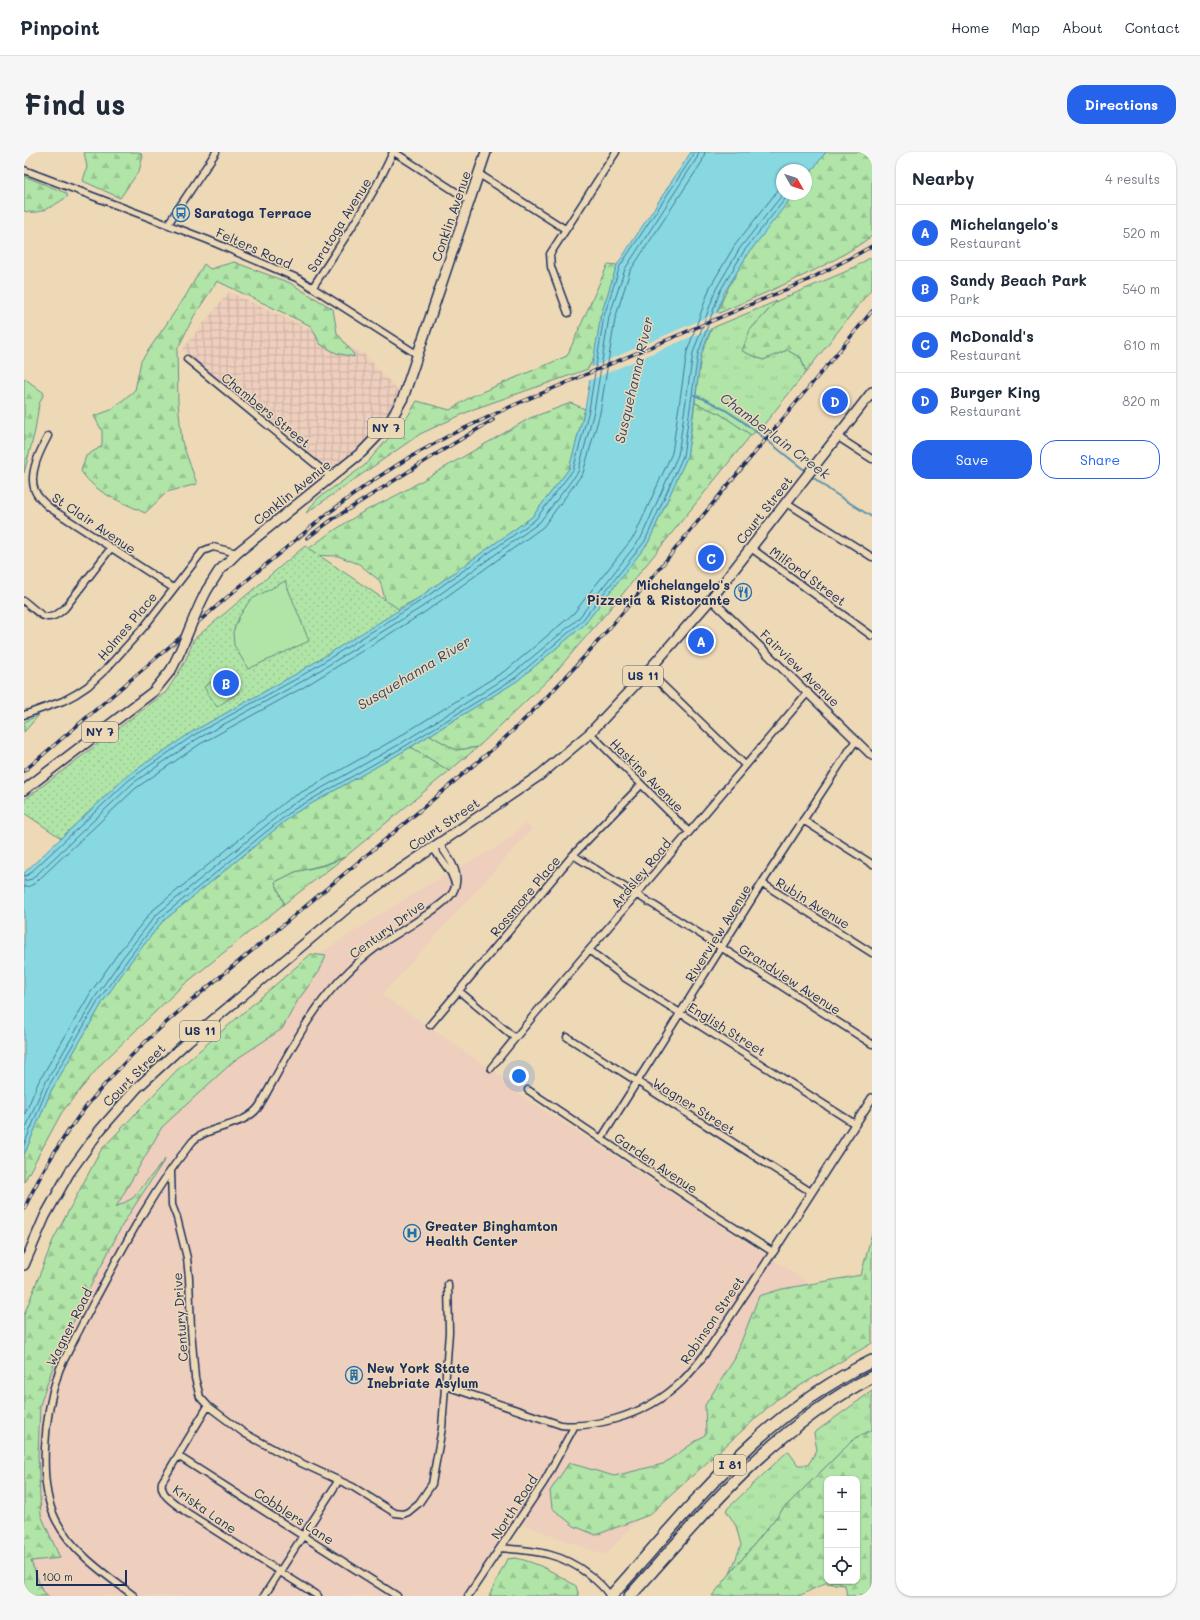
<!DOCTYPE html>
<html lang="en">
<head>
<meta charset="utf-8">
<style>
	:root { --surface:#fff; --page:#f6f6f7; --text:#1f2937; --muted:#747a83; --line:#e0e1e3; --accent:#2563eb }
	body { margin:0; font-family:Mali,sans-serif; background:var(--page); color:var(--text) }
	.controls { position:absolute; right:12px; bottom:12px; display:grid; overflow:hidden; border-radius:8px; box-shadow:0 1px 3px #0004 }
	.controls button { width:36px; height:36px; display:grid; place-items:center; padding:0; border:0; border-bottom:1px solid var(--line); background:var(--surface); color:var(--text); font:20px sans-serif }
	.compass { position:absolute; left:752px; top:12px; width:36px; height:36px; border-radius:50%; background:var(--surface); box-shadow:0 1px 3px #0004; rotate:129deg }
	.scale { position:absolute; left:12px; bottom:10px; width:91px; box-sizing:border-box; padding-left:4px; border:2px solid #1b2f5e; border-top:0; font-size:11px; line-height:14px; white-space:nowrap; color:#1b2f5e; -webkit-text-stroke:3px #eed9b7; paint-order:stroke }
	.you { position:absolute; left:495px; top:924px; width:14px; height:14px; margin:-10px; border:3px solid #fff; border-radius:50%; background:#1a73e8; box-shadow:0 0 0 6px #1a73e833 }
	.badge { display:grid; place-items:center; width:26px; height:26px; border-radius:50%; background:var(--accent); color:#fff; font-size:13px; font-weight:700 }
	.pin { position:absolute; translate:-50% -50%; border:2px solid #fff; box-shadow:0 1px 4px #0006 }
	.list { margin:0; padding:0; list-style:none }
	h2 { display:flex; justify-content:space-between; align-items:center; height:52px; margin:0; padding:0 16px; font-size:17px }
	h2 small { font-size:13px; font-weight:400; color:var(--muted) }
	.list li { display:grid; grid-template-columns:26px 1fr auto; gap:12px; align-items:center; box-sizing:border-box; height:56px; padding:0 16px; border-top:1px solid var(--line) }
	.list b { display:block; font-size:15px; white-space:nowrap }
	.list p { margin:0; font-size:13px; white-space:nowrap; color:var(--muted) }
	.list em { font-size:13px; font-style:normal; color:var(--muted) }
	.actions { display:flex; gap:8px; padding:12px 16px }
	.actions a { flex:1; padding:9px 0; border:1px solid var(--accent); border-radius:16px; text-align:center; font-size:14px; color:var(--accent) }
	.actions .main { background:var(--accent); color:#fff }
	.icon { flex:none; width:22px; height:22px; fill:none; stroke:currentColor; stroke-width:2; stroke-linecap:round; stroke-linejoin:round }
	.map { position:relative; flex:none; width:848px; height:1444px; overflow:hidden; border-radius:16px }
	header { display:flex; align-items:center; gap:24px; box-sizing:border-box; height:56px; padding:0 20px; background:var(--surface); border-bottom:1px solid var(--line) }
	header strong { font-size:19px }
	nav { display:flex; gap:22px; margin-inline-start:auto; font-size:14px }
	.intro { display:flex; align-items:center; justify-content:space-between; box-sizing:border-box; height:96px; padding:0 24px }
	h1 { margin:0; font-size:28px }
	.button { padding:10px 18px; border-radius:16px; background:var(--accent); color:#fff; font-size:14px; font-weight:700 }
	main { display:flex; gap:24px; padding:0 24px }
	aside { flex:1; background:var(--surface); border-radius:16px; box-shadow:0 1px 3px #0004 }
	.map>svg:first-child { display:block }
	.built { fill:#eecebc }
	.industrial { fill:url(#industrial-grid) }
	.grass { fill:url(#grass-tufts); stroke:#668a82 }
	.forest { fill:url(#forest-firs); stroke:#668a82; fill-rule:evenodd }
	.park { fill:url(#park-dots); stroke:#668a82 }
	.garden { fill:#b0e5a7; stroke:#668a82 }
	.water { fill:#87d8e1; stroke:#5c94ad }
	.pier { fill:#eed9b7 }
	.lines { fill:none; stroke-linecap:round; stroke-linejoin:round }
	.shore { stroke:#467392; stroke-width:1 }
	.stream { stroke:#5c94ad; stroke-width:2 }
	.minor-casing { stroke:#1b2f5e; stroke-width:9 }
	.tertiary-casing { stroke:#1b2f5e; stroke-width:10 }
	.primary-casing { stroke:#1b2f5e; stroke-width:12 }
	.motorway-casing { stroke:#1b2f5e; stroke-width:14 }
	.minor { stroke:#eed9b7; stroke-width:6 }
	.tertiary { stroke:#eed9b7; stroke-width:7 }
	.primary { stroke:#eed9b7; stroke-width:9 }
	.motorway { stroke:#eed9b7; stroke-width:11 }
	.rail-casing { stroke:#1b2f5e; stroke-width:3.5 }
	.rail { stroke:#eed9b7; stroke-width:2; stroke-dasharray:6; stroke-linecap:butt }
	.primary-bridge-casing { stroke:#1b2f5e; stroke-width:12; stroke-linecap:butt }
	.primary-bridge { stroke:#eed9b7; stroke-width:9 }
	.labels { text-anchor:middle; stroke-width:3; stroke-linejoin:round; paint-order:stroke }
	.shield { fill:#eed9b7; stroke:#5a6279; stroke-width:1 }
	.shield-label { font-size:12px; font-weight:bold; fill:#1b2f5e }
	.poi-label { font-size:13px; font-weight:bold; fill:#1b2f5e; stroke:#eed9b7; text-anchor:start }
	.street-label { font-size:13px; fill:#1b2f5e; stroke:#eed9b7 }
	.water-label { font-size:14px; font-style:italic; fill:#2b4872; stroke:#eed9b7 }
</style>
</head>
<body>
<header>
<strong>Pinpoint</strong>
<nav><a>Home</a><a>Map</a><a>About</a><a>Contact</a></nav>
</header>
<div class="intro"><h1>Find us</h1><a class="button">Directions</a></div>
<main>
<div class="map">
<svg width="848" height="1444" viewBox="0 0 848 1444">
	<defs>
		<pattern id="industrial-grid" width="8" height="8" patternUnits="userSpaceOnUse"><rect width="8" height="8" fill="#eecebc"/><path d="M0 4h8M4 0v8" fill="none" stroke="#ccb1a4"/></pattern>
		<pattern id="grass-tufts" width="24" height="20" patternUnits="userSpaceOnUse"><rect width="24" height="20" fill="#b0e5a7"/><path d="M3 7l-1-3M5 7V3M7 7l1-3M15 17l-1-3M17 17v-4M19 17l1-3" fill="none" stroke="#97c592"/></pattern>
		<pattern id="forest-firs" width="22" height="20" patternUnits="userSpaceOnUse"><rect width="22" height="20" fill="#b0e5a7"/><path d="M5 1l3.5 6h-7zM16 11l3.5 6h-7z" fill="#97c592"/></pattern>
		<pattern id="park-dots" width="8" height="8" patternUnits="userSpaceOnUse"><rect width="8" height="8" fill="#b0e5a7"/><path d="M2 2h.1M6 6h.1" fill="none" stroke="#97c592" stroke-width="1.8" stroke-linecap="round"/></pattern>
	</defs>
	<rect width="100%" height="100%" fill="#eed9b7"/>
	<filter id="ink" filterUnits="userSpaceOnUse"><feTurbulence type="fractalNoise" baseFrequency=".025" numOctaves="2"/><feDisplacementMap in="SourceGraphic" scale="8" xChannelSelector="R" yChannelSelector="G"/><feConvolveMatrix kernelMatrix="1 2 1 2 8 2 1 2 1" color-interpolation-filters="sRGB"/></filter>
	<g filter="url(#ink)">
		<!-- built -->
		<path class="built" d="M 502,671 L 508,677 L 358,843 L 497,938 L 495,942 L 753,1110 L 848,1175 L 748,1234 L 649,1330 L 581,1403 L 489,1369 L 442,1444 L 0,1444 L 0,1238 L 138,947 L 295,802 L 395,738 L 480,691 Z"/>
		<!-- industrial -->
		<path class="industrial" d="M 205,140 L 340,202 L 375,240 L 367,259 L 357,275 L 344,288 L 308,318 L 158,198 Z"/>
		<!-- grass -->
		<path class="grass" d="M 753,149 L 726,178 L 739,208 L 763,198 L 777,206 L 782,220 L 738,275 L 727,283 L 696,262 L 671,251 L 677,203 L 688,176 Z
			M 406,583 L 432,598 L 454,595 L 425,619 L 387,595 Z
			M 321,705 L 260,752 L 251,730 L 271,720 L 302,713 Z
			M 848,1239 L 848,1278 L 831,1286 L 759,1357 L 706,1422 L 717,1393 L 712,1374 L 702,1358 L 764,1299 L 774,1313 L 784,1313 L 793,1298 L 790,1281 Z"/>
		<!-- forest -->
		<path class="forest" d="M 60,0 L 115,0 L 119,4 L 115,19 L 96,46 L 59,29 L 63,15 Z
			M 802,0 L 848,0 L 848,84 C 803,117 744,139 693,162 C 709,116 741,80 770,42 L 782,42 L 782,26 Z
			M 0,24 L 42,41 L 44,44 C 31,53 16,64 0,59 Z
			M 846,106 L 848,106 L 848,136 L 782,220 L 777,206 L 763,198 L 739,208 L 718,199 L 726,178 L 753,149 L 823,119 Z
			M 210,110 L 266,131 L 309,157 L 313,181 L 329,201 L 330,205 L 312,201 L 296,192 L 287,174 L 193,129 L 170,164 L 153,198 L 154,250 L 158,290 L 173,332 L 143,340 L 121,361 C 97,349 73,343 57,319 L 62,304 L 78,294 L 78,279 L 70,264 L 87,258 L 111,238 L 117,209 L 161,145 L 180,112 L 186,117 Z
			M 584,112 L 593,113 L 577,163 L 570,206 L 564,217 L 450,257 L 396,282 L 282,361 L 293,347 L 340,314 L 384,264 L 393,249 L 426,258 L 446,245 L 543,204 Z
			M 0,226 L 20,241 L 15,252 L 11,279 L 0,321 Z
			M 547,251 L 561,257 L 545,317 L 508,365 L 393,447 L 337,476 L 356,460 L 361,447 L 356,429 L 335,412 L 314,404 L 276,403 L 303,383 L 337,361 L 375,342 L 506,266 Z
			M 671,251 L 696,262 L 727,283 L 597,444 L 529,523 L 454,595 L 432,598 L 406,583 L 493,529 L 560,473 L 624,391 L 663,305 Z
			M 15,563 L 0,580 L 0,570 Z
			M 387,595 L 425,619 L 321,705 L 302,712 L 271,720 L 251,730 L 260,752 L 157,835 L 78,911 L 38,960 L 0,1030 L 0,1003 L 27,939 L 80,848 L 107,809 L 138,770 L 271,661 Z
			M 287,802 L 302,804 L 295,820 L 274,848 L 258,877 L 211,908 L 138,975 L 92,1055 L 109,1046 L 141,1007 L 100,1070 L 63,1141 L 32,1206 L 16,1253 L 14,1305 L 17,1363 L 36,1406 L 7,1409 L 18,1439 L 25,1444 L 0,1444 L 0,1163 L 29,1088 L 77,998 L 153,918 Z
			M 848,1081 L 848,1191 L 752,1248 L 625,1363 L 572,1383 L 550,1374 L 528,1356 L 526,1339 L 545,1311 L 590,1324 L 639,1312 L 682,1282 L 681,1253 L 710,1208 L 735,1144 L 758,1137 L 837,1123 Z
			M 848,1278 L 848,1443 L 823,1444 L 821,1433 L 801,1431 L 775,1444 L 688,1444 L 759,1357 L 831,1286 ZM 803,1327 L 833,1327 L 833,1429 L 803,1429 Z
			M 492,1406 C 515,1411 533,1422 552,1434 L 555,1444 L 465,1444 L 483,1407 Z"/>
		<!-- park -->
		<path class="park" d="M 281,394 L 376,458 L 272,522 L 168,580 L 103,624 L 37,686 L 0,661 L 0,648 L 142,540 C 153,523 164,508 169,488 Z"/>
		<!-- garden -->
		<path class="garden" d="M 261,429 L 285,489 L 224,517 L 210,493 L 209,480 L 215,465 L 226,448 Z
			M 202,520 L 215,540 L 193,555 L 180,535 Z"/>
		<!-- water -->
		<path class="water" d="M 667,0 L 802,0 L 782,26 L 782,18 L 758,18 L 758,42 L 770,42 L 724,102 L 700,141 L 677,203 L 663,305 L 624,391 L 560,473 L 493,529 L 380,599 L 271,661 L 138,770 L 107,809 L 80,848 L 27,939 L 0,1003 L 0,721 L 103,624 L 168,580 L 272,522 L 393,447 L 508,365 L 545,317 L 561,257 L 577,163 L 593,113 Z"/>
		<!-- pier -->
		<path class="pier" d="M 695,160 L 690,175 L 564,229 L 566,216 Z"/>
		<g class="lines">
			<!-- shore -->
			<path class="shore" d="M 0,724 L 4,723 L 105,628 L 170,583 L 274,526 L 395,450 L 511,368 L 549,318 L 565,258 L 580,164 L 596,114 L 669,4 L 670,0
				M 0,729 L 8,727 L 109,631 L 173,587 L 277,530 L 398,455 L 515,371 L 554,320 L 570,259 L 585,165 L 601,117 L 673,6 L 675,0
				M 0,735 L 6,734 L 11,731 L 112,636 L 176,592 L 280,535 L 401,460 L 519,375 L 559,321 L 576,261 L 591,167 L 606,119 L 678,10 L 681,0
				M 0,964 L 14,931 L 67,840 L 95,800 L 128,759 L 262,649 L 373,586 L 484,517 L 549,462 L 611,383 L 648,301 L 663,200 L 686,135 L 711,93 L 758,33
				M 0,980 L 19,935 L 72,844 L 100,804 L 132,763 L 266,654 L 376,592 L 488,522 L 554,467 L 617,386 L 654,303 L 669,201 L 692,137 L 716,96 L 759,42
				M 0,993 L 23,937 L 76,846 L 104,807 L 135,767 L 269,658 L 378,596 L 491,526 L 557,470 L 621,389 L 659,304 L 674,202 L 696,139 L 720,99 L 765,42"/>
			<!-- stream -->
			<path class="stream" d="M 670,243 C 711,257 748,294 783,320
				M 786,323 L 807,339 L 848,365"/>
			<!-- minor casing -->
			<g class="minor-casing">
				<path id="minor" d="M 370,0 L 446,49
					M 0,18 L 184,88 L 275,127 L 394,203
					M 455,22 L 541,77
					M 144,72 L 192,0
					M 289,135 C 317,91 348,48 369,0
					M 544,161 L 527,115 L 526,102 L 592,0
					M 163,207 L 307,325
					M 24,284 C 16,299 4,322 11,339 C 14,346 20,351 26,356 L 149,436
					M 814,285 L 848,307
					M 763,351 L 848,405
					M 727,396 L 848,484
					M 0,449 C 17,462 22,474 41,456 L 87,396
					M 624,519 L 721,613
					M 0,563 L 39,549 L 52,542 L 64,534 L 83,516 L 120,475 L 179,399 L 189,395 L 213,401
					M 566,581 L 665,680
					M 779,668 L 848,712
					M 409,696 L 427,721 L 431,731
					M 549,703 L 670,778 L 848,892
					M 738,731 L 848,801
					M 565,798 L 601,826 L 831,972
					M 435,839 L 491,886
					M 406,873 L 549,703 L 617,633
					M 543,885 L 787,1040
					M 467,916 L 510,863 L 784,540
					M 577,987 L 738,731 L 832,588
					M 147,1019 L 148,1053 L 153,1066 L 163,1106 L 165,1126 L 167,1177 L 171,1226 L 176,1245 L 184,1254 L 220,1281 L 264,1305 L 329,1335 L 371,1361 L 379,1362 L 384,1360 L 395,1351 L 408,1332 L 418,1276 L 425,1180 L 424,1132
					M 422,1234 L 537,1273 C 556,1275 573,1272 591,1267 C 650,1250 672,1217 704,1168 C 719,1146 734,1123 749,1100 L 686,1060 L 504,938
					M 184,1254 L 138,1330 C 135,1344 153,1352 162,1360 L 294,1444
					M 154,1304 L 373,1444
					M 476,1396 C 510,1399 536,1400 564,1422 C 572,1428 580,1435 586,1444
					M 110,1444 C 82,1423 48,1400 32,1368 C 13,1331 21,1260 34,1222 C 36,1214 41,1207 44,1200 C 53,1182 62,1165 71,1148 C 100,1094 129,1038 168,990 C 173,984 179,982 186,979 C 203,973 226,969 236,953 C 263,905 286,855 327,817 C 337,807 348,798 360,790 C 374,781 422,753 429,740 C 439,721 425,707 415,691
					M 240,1444 L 315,1328
					M 444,1444 L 520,1330 L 550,1275"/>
			</g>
			<!-- tertiary casing -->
			<g class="tertiary-casing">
				<path id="tertiary" d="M 687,447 L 848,604
					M 749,1100 L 848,946"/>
			</g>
			<!-- primary casing -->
			<g class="primary-casing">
				<path id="primary" d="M 183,438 L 195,419 L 213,401 L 338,300 L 364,273 L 379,246 L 462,0
					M 0,638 L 130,539 L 147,518
					M 0,1113 L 21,1064 L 45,1021 L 76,978 L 113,936 L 164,889 L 328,752 L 364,726 L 516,623 L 566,581 L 624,519 L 687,447 L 848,240"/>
			</g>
			<!-- motorway casing -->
			<g class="motorway-casing">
				<path id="motorway" d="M 587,1444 C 634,1392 678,1337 730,1290 C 765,1258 805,1230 848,1209
					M 606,1444 C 681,1361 747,1277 848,1225"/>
			</g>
			<!-- minor -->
			<use href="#minor" class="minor"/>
			<!-- tertiary -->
			<use href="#tertiary" class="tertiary"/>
			<!-- primary -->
			<use href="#primary" class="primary"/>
			<!-- motorway -->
			<use href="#motorway" class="motorway"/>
			<!-- rail casing -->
			<g class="rail-casing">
				<path id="rail" d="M 283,386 L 309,367 L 414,301 L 469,268
					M 0,619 L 228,424 L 303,362 L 348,329 L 381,308 L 426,283 L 490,253 L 782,129 L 832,103 L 848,94
					M 0,1057 C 20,1014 44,975 75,939 C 126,878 192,829 253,778 C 325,718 398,657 470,596 C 541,532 601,459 661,385 C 723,310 786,234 848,159"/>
			</g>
			<!-- rail -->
			<use href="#rail" class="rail"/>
			<!-- primary-bridge casing -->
			<g class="primary-bridge-casing">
				<path id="primary-bridge" d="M 147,518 C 161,492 169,464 183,438"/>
			</g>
			<!-- primary-bridge -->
			<use href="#primary-bridge" class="primary-bridge"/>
		</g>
	</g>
	<!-- icons -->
	<defs>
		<g id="bus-ring" transform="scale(0.9)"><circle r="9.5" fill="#eed9b7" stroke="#1f6fb2" stroke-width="1.5"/><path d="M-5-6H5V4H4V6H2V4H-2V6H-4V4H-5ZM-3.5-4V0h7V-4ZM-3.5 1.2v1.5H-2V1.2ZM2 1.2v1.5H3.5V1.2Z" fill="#1f6fb2"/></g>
		<g id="restaurant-ring" transform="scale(0.9)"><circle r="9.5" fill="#eed9b7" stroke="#1f6fb2" stroke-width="1.5"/><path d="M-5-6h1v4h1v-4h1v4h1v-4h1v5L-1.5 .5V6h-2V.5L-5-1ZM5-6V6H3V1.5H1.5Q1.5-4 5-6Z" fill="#1f6fb2"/></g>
		<g id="hospital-ring" transform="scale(0.9)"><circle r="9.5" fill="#eed9b7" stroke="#1f6fb2" stroke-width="1.5"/><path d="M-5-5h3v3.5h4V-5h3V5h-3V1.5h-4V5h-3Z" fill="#1f6fb2"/></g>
		<g id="building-ring" transform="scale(0.9)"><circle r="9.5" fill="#eed9b7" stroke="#1f6fb2" stroke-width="1.5"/><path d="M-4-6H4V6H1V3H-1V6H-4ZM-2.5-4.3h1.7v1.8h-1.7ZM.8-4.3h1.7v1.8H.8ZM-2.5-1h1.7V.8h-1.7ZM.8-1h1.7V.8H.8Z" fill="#1f6fb2"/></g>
	</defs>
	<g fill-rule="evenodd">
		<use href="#bus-ring" x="157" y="61"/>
		<use href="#restaurant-ring" x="719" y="440"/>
		<use href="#hospital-ring" x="388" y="1081"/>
		<use href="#building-ring" x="330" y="1223"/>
	</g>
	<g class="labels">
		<!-- shield labels -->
		<g class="shield">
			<rect x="344" y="266" width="36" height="20" rx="3"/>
			<rect x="599" y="514" width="40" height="20" rx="3"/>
			<rect x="58" y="570" width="36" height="20" rx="3"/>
			<rect x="156" y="869" width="40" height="20" rx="3"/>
			<rect x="690" y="1303" width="32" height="20" rx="3"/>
		</g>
		<g class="shield-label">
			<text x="362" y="280">NY 7</text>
			<text x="619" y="528">US 11</text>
			<text x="76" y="584">NY 7</text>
			<text x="176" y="883">US 11</text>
			<text x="706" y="1317">I 81</text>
		</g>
		<!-- poi labels -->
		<g class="poi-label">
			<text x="170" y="66">Saratoga Terrace</text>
			<text x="706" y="438" text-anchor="end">Michelangelo's<tspan x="706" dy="15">Pizzeria &amp; Ristorante</tspan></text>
			<text x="401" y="1079">Greater Binghamton<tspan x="401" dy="15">Health Center</tspan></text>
			<text x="343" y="1221">New York State<tspan x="343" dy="15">Inebriate Asylum</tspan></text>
		</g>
		<!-- street labels -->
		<g class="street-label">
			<text transform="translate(427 64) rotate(-71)" y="5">Conklin Avenue</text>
			<text transform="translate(315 73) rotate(-58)" y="5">Saratoga Avenue</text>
			<text transform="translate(230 96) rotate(24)" y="5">Felters Road</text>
			<text transform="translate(242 258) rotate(39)" y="5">Chambers Street</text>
			<text transform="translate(268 340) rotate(-39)" y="5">Conklin Avenue</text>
			<text transform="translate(740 358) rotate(-52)" y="5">Court Street</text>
			<text transform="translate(70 371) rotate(34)" y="5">St Clair Avenue</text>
			<text transform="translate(784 424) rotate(36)" y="5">Milford Street</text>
			<text transform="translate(103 474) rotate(-50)" y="5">Holmes Place</text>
			<text transform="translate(776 516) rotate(44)" y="5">Fairview Avenue</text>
			<text transform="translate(623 623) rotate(45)" y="5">Haskins Avenue</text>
			<text transform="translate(420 672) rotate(-34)" y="5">Court Street</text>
			<text transform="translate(617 721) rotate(-50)" y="5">Ardsley Road</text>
			<text transform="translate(501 744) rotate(-50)" y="5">Rossmore Place</text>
			<text transform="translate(789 751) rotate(32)" y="5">Rubin Avenue</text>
			<text transform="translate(363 777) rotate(-36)" y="5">Century Drive</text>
			<text transform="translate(694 781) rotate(-58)" y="5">Riverview Avenue</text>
			<text transform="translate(766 827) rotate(33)" y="5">Grandview Avenue</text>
			<text transform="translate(703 877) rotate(32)" y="5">English Street</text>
			<text transform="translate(110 923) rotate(-45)" y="5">Court Street</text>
			<text transform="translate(670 954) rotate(32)" y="5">Wagner Street</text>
			<text transform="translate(632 1011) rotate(34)" y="5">Garden Avenue</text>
			<text transform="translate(156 1165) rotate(-94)" y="5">Century Drive</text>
			<text transform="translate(688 1168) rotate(-56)" y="5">Robinson Street</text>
			<text transform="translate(45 1175) rotate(-63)" y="5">Wagner Road</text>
			<text transform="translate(490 1355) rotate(-57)" y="5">North Road</text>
			<text transform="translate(181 1357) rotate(35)" y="5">Kriska Lane</text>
			<text transform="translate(270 1364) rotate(33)" y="5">Cobblers Lane</text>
		</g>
		<!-- water labels -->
		<g class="water-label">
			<text transform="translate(610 228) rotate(-77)" y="5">Susquehanna River</text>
			<text transform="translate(751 284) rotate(37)" y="5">Chamberlain Creek</text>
			<text transform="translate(390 521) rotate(-31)" y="5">Susquehanna River</text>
		</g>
	</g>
</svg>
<div class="controls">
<button>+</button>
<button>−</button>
<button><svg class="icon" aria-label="locate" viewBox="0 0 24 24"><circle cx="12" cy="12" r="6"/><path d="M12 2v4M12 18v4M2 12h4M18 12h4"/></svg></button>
</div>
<svg class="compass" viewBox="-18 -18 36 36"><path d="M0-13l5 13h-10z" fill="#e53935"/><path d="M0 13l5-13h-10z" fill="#747a83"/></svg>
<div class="scale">100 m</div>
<div class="you"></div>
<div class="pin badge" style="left:677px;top:489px">A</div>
<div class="pin badge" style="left:202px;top:531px">B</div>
<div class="pin badge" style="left:687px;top:406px">C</div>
<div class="pin badge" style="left:811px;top:249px">D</div>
</div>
<aside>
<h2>Nearby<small>4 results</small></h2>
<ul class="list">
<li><span class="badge">A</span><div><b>Michelangelo's</b><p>Restaurant</p></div><em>520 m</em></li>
<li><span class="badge">B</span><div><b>Sandy Beach Park</b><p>Park</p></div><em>540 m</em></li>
<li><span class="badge">C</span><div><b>McDonald's</b><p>Restaurant</p></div><em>610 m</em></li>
<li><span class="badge">D</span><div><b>Burger King</b><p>Restaurant</p></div><em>820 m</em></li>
</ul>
<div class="actions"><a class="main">Save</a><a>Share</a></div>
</aside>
</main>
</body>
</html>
